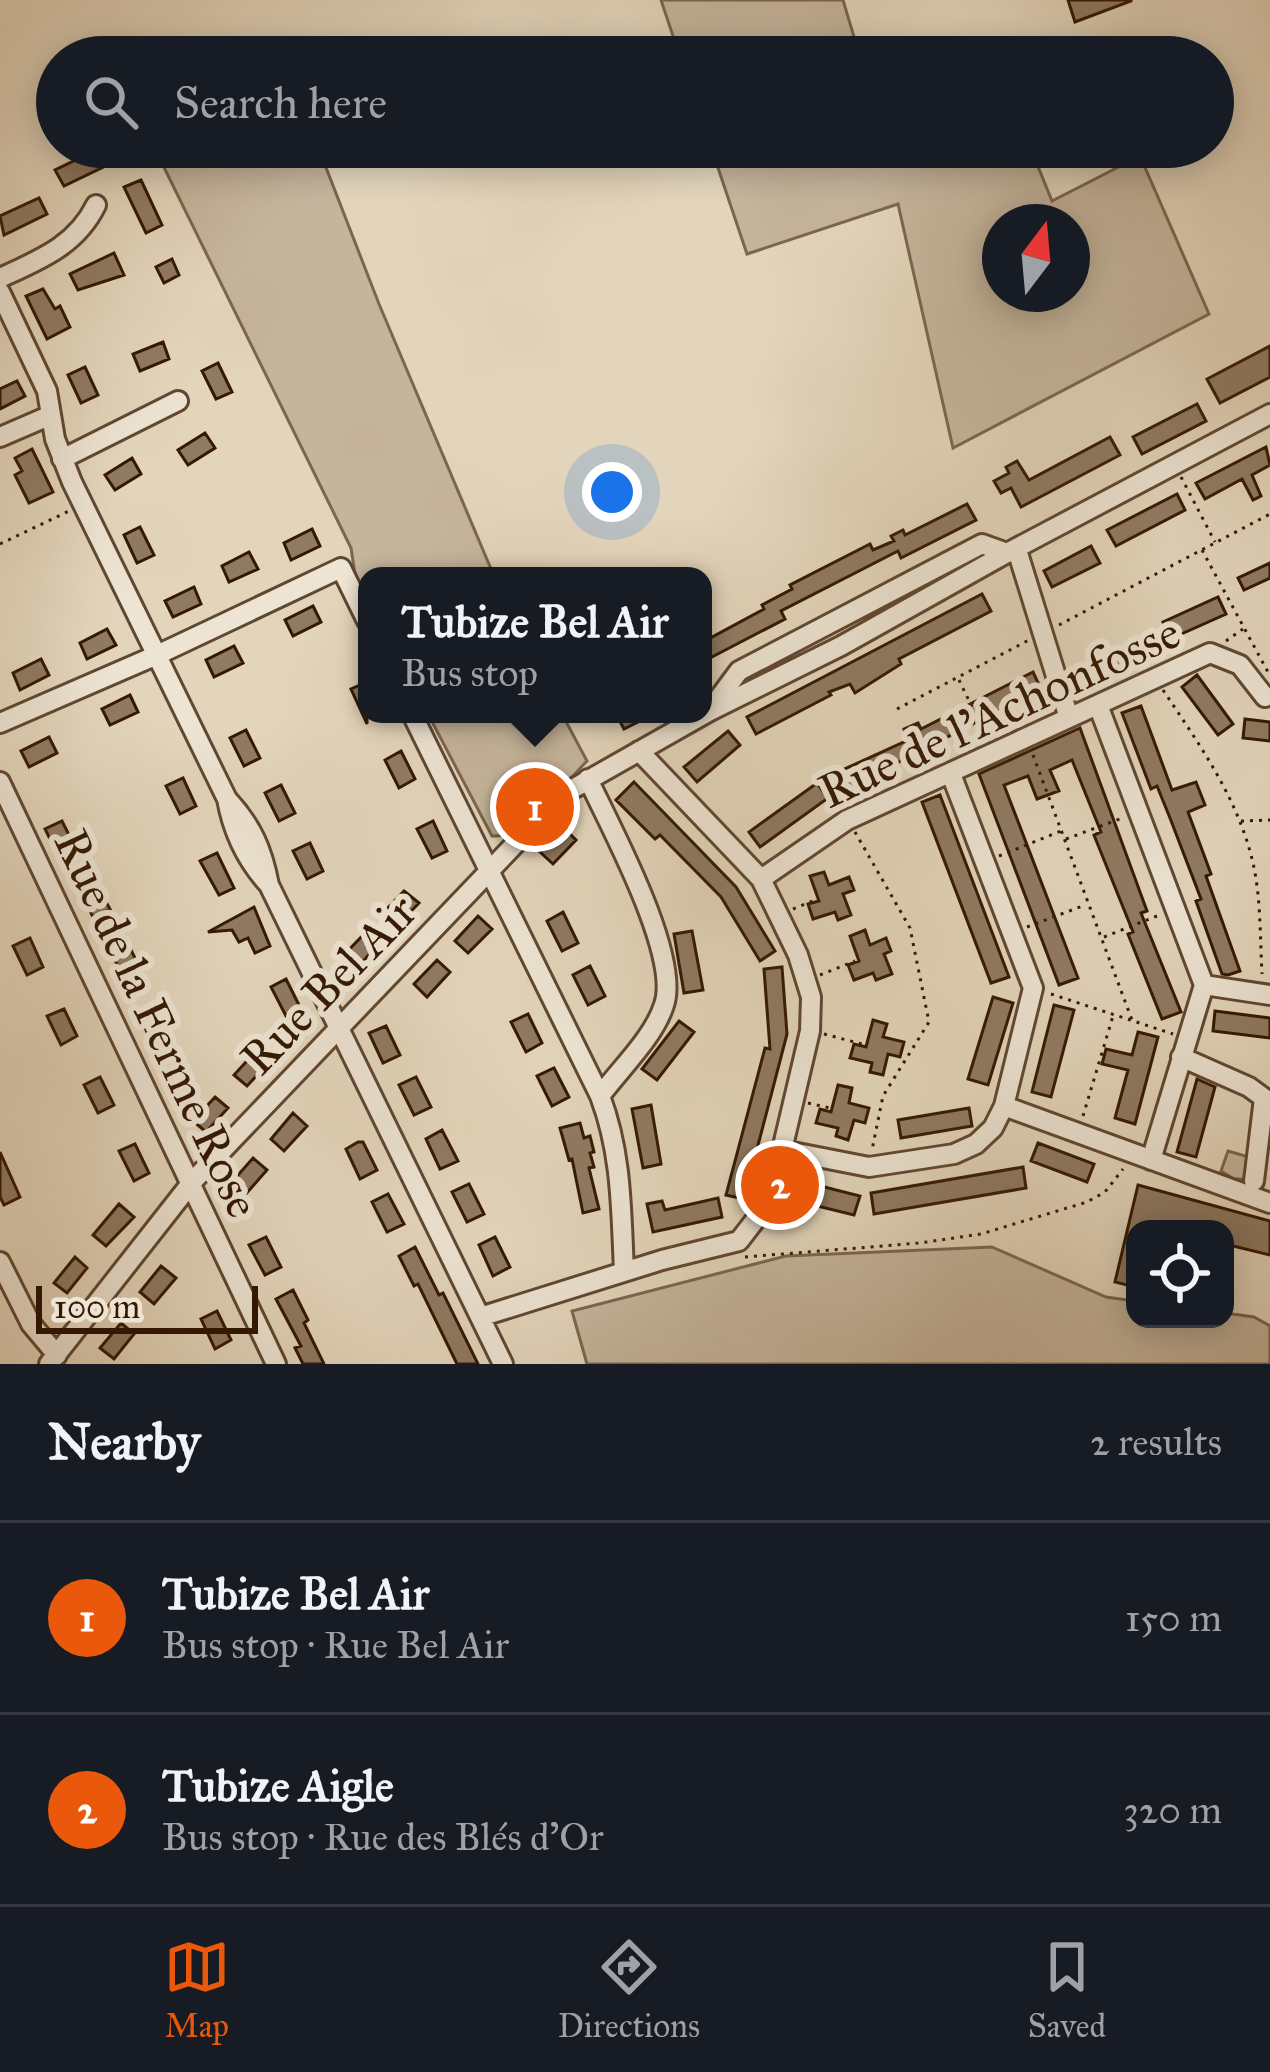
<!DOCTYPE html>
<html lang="en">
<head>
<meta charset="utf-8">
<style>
	:root { --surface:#171b24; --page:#242831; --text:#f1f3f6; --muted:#9ea1a6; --line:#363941; --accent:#ea580c }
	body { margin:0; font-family:"IM FELL Great Primer",serif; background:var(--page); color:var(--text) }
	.controls { position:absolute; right:36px; bottom:36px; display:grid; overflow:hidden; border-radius:24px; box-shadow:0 6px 30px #0003 }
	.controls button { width:108px; height:108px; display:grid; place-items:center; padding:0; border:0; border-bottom:3px solid var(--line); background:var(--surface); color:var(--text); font:60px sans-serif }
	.compass { position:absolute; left:982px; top:204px; width:108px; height:108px; border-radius:50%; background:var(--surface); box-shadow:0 6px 30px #0003; rotate:16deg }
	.scale { position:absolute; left:36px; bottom:30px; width:222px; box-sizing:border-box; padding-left:12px; border:6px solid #341802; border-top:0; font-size:33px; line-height:42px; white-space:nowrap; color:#341802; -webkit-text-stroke:9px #ede4d3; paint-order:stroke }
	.you { position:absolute; left:612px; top:492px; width:42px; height:42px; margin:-30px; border:9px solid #fff; border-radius:50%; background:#1a73e8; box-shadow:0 0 0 18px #1a73e833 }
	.badge { display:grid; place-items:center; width:78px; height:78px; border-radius:50%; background:var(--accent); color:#fff; font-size:39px; font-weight:700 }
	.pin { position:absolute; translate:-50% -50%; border:6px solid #fff; box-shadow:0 3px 12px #0006 }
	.popup { position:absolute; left:358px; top:567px; width:354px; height:156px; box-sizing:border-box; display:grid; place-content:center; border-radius:24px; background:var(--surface); filter:drop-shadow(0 3px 9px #0005); font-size:39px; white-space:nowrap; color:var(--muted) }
	.popup b { font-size:45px; color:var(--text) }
	.popup::after { content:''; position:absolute; left:50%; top:100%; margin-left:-24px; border:24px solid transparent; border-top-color:var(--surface) }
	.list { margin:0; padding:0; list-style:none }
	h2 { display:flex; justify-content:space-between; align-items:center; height:156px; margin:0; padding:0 48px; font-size:51px }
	h2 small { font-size:39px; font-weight:400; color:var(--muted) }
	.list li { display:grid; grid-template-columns:78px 1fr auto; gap:36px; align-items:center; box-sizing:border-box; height:192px; padding:0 48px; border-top:3px solid var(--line) }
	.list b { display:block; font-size:45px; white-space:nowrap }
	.list p { margin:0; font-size:39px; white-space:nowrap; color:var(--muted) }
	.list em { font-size:39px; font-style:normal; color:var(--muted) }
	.icon { flex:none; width:66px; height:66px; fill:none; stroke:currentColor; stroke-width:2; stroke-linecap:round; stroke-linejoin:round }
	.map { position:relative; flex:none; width:1270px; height:1364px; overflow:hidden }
	.search { position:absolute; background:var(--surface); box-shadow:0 6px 30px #0003; left:36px; right:36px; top:36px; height:132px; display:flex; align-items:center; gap:30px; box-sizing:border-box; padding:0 42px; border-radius:66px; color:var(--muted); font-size:45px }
	.sheet { height:540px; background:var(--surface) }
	nav { display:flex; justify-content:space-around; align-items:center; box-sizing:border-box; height:168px; border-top:3px solid var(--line); background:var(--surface); font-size:33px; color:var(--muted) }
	nav a { display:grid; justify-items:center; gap:6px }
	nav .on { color:var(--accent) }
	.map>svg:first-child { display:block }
	.green { fill:#c5b59c; stroke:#7c664f; stroke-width:3; fill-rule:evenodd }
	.building { fill:#8f7a62; stroke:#341802; stroke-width:3 }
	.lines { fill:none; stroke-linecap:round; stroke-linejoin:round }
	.minor-casing { stroke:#604730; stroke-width:24 }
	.path { stroke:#341802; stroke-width:3; stroke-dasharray:3 6; stroke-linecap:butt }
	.minor { stroke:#ede4d3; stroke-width:18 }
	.labels { text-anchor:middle; stroke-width:12; stroke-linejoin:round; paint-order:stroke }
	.street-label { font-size:48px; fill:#341802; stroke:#ede4d3 }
</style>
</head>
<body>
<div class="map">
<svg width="1270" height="1364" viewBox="0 0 1270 1364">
	<rect width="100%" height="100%" fill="#e3d5bb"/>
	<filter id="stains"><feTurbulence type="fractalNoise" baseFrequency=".00167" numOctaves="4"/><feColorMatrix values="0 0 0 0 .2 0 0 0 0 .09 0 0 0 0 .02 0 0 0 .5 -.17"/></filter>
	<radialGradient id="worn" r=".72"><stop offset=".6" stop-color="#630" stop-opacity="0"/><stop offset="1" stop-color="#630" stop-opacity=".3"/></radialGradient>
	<!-- green -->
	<path class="green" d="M 661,0 L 843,0 L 860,57 L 680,57 Z
		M 154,147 L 318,147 L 379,304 L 494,576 L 367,576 L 367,598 L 355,574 L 351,548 Z
		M 711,147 L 1030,147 L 1052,201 L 1140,156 L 1209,314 L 953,448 L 898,204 L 747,254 ZM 1000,222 L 1072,222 L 1072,294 L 1000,294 Z
		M 428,714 L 562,714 L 587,761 C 566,782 522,839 492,836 Z
		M 1228,1151 L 1252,1158 L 1246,1179 L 1234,1179 L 1221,1171 Z
		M 992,1247 L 1106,1297 L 1135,1301 L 1135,1319 L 1225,1319 L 1225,1313 L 1254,1317 L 1270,1326 L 1270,1364 L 587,1364 L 572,1311 L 786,1256 Z"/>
	<!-- building -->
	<path class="building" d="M 1068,0 L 1131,0 L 1131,1 L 1075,22 Z
		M 103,147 L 117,147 L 122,158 L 64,186 L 55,170 Z
		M 141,180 L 162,225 L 146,233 L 124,187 Z
		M 39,198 L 47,214 L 4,235 L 0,216 Z
		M 114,253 L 124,275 L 78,290 L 70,274 Z
		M 172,259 L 179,275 L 164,283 L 156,267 Z
		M 43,289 L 55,309 L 60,306 L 70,327 L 47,339 L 26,296 Z
		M 163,342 L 169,359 L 140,371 L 133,354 Z
		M 1270,346 L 1270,377 L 1220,403 L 1207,379 Z
		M 218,363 L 232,392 L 216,399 L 202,371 Z
		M 85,367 L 98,395 L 81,403 L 68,375 Z
		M 17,381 L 25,396 L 0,409 L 0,389 Z
		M 1197,404 L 1206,421 L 1142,454 L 1133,437 Z
		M 205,433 L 215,448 L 188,465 L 178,450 Z
		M 1110,437 L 1120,455 L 1021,507 L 1011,488 L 1001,493 L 994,481 L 1009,473 L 1006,467 L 1017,461 L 1029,480 Z
		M 1266,447 L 1270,465 L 1252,475 L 1261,496 L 1253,500 L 1242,479 L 1205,499 L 1196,483 Z
		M 32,449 L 53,492 L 29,503 L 15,475 L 22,471 L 15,458 Z
		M 132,458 L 141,474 L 115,490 L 105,475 Z
		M 1177,494 L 1185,510 L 1116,546 L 1107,530 Z
		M 967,504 L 976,520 L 901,558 L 898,551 L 781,611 L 785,619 L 710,658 L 703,642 L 764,609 L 762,605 L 792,589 L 790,585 L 870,544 L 873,550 L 894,541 L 891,536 L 903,530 L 905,535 Z
		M 140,527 L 154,555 L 137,563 L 124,535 Z
		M 312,529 L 320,546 L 291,560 L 284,543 Z
		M 1091,546 L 1100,563 L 1052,587 L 1044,571 Z
		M 249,552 L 258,569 L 229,582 L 222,566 Z
		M 1270,563 L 1270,578 L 1244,590 L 1238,578 Z
		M 194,587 L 201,604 L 173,617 L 165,601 Z
		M 982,594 L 991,611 L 899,659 L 901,664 L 855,693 L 850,684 L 829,692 L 831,695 L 756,734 L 747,717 Z
		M 1218,597 L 1226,614 L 1170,639 L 1163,622 Z
		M 313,606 L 321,622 L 293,636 L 285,620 Z
		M 107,629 L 116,645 L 87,659 L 80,643 Z
		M 1156,635 L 1164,652 L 1083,689 L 1076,673 Z
		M 234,646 L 243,663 L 214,677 L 206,660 Z
		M 41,659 L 49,675 L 20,690 L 13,673 Z
		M 1033,672 L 1041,689 L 846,789 L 838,772 L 908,740 L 904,729 L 918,723 L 921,729 Z
		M 1197,675 L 1233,724 L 1218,735 L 1182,687 Z
		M 367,682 L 367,724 L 351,689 Z
		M 130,695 L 138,712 L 110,725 L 102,709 Z
		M 1141,706 L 1172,790 L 1196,782 L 1205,805 L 1188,812 L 1211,874 L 1206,876 L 1240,971 L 1228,975 L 1222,974 L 1196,901 L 1201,899 L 1170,818 L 1157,786 L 1151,789 L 1122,713 Z
		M 616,714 L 654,714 L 624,729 Z
		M 1245,719 L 1270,722 L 1270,741 L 1243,738 Z
		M 1080,728 L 1147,911 L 1141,913 L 1181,1012 L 1162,1019 L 1128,934 L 1133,932 L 1094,835 L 1101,832 L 1072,760 L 1050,770 L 1059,791 L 1037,799 L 1028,776 L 1004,785 L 1078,978 L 1059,985 L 979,774 Z
		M 246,730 L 260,758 L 244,766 L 230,738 Z
		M 728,731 L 740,745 L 697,782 L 684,767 Z
		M 49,737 L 57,753 L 29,767 L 21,751 Z
		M 401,751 L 415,779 L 399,788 L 385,760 Z
		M 183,778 L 196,806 L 180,814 L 166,786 Z
		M 634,782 L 736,887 L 775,951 L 760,961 L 721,897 L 660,835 L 655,839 L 616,800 Z
		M 817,783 L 828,798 L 760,847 L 749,832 Z
		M 281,785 L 295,813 L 279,821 L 265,793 Z
		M 940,795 L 1009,977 L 991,983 L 922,802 Z
		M 62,821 L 76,849 L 59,857 L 45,829 Z
		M 433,821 L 447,851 L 432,858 L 417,829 Z
		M 563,827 L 576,840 L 553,864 L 540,852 Z
		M 310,843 L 323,871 L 307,879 L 293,851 Z
		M 217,853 L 234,888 L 219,895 L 200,861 Z
		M 824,872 L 829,885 L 849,877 L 854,890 L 843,894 L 851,915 L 838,920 L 835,912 L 813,919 L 808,904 L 819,901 L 810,876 Z
		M 95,881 L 110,909 L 93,917 L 79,889 Z
		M 404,891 L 419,903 L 397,926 L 383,913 Z
		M 254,907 L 270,946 L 255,953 L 248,938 L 239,942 L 232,930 L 208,932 Z
		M 563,912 L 578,943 L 562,951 L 547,921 Z
		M 478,916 L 492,929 L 468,953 L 455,941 Z
		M 865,930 L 870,945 L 886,938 L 891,951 L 884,954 L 892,974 L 876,980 L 873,973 L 854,980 L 848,965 L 859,961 L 850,936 Z
		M 692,931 L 703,990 L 684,993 L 674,934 Z
		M 364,934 L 377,946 L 356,969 L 342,957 Z
		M 30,938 L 43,967 L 27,975 L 13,946 Z
		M 127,942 L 141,970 L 124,979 L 110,950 Z
		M 437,960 L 450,972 L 427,997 L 414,984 Z
		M 590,966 L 605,996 L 588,1005 L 573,975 Z
		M 782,967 L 787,1034 L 744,1199 L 726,1195 L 765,1048 L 770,1049 L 764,969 Z
		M 286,979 L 301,1009 L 286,1016 L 271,987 Z
		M 993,997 L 1013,1003 L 988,1085 L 968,1079 Z
		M 1054,1005 L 1074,1010 L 1051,1097 L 1032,1092 Z
		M 154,1006 L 168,1033 L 152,1042 L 138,1014 Z
		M 64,1009 L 77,1036 L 61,1045 L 47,1016 Z
		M 1215,1011 L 1270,1018 L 1270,1038 L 1213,1031 Z
		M 528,1014 L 542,1043 L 526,1052 L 511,1022 Z
		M 873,1020 L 887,1024 L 883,1037 L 904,1042 L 900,1057 L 888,1054 L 883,1075 L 870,1072 L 872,1063 L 850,1058 L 854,1044 L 866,1047 Z
		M 679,1021 L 694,1032 L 657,1080 L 642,1069 Z
		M 386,1026 L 400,1055 L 383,1063 L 369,1033 Z
		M 1138,1032 L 1158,1037 L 1135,1124 L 1115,1118 L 1128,1070 L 1102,1064 L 1106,1049 L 1132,1055 Z
		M 256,1051 L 269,1062 L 247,1086 L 234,1075 Z
		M 554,1068 L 569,1097 L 552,1106 L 537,1076 Z
		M 100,1077 L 114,1105 L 98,1113 L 84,1085 Z
		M 416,1077 L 431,1107 L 414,1115 L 399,1085 Z
		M 1197,1079 L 1215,1087 L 1196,1157 L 1177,1152 Z
		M 838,1085 L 852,1088 L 849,1103 L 869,1108 L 865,1123 L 854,1120 L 848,1140 L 836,1136 L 838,1128 L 816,1123 L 820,1109 L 831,1112 Z
		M 215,1097 L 228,1108 L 206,1132 L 193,1121 Z
		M 651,1105 L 661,1164 L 643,1168 L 632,1109 Z
		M 969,1108 L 972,1126 L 901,1138 L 898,1120 Z
		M 293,1113 L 307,1126 L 284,1151 L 271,1139 Z
		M 580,1123 L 584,1138 L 590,1136 L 594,1152 L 590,1153 L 594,1167 L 589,1168 L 599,1209 L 583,1213 L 572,1159 L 569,1160 L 560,1128 Z
		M 442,1130 L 458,1161 L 440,1169 L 426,1139 Z
		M 358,1142 L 363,1142 L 377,1170 L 360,1179 L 346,1149 Z
		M 1038,1143 L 1094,1164 L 1087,1182 L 1031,1161 Z
		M 135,1144 L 149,1173 L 134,1181 L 119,1151 Z
		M 0,1152 L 20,1197 L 4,1205 L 0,1197 Z
		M 253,1158 L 267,1170 L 245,1195 L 231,1183 Z
		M 1023,1167 L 1026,1188 L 874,1214 L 871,1193 Z
		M 789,1178 L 860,1196 L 854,1215 L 784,1198 Z
		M 469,1184 L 484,1214 L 467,1222 L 452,1192 Z
		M 1138,1185 L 1270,1221 L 1270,1255 L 1225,1244 L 1225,1229 L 1135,1229 L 1135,1287 L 1115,1282 Z
		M 388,1194 L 404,1224 L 387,1232 L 372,1202 Z
		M 718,1198 L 722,1217 L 653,1232 L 647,1204 L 662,1201 L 665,1210 Z
		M 119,1204 L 134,1217 L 106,1246 L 93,1235 Z
		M 266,1237 L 281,1267 L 265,1275 L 249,1245 Z
		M 495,1237 L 510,1267 L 493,1276 L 479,1245 Z
		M 415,1247 L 439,1295 L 443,1293 L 478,1364 L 457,1364 L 418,1284 L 414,1286 L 399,1256 Z
		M 75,1257 L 87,1268 L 67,1293 L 54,1283 Z
		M 161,1266 L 176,1278 L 154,1304 L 140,1292 Z
		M 293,1290 L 308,1320 L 304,1323 L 324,1364 L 303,1364 L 295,1348 L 301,1346 L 276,1299 Z
		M 217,1311 L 231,1340 L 215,1349 L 201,1319 Z
		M 121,1323 L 134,1334 L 114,1359 L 100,1348 Z"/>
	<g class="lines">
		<!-- minor casing -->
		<g class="minor-casing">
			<path id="minor" d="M 0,278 C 39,260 76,246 96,205
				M 0,292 L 47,391 L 55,439 L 72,482 L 227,799
				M 0,437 L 51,415
				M 62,459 L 178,401
				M 1017,550 L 1069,718
				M 1098,705 L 1204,985 L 1151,1160
				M 710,710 L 739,671 L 982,544 L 1007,553
				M 412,714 L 600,1096 C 622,1154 621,1210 624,1271
				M 0,723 L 157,655 L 341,568 L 367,621
				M 588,779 C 610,826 681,956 664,1005 C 654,1037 620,1069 600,1096
				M 0,782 L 276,1364
				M 761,879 L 847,820 L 1210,653 L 1240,665 L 1265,697
				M 269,885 C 246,860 233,833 227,799 C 252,826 262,849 269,885 L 503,1364
				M 1204,985 L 1270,995
				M 1181,1057 L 1249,1087 L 1264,1098 L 1254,1181
				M 1004,1106 L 1270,1203
				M 782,1150 L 869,1167 L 954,1154 L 976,1144 L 993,1128 L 1004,1106 L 1033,988 L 951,774
				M 0,1262 L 31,1324 L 57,1355
				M 480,1317 L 662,1260 L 739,1241 L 766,1206 L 782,1150 L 810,1031 L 811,997 L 798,955 L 761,879 L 639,751
				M 49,1364 L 192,1182 L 562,795 L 710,711 L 841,646 L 1007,553 L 1270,414"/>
		</g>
		<!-- path -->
		<path class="path" d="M 1181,477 L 1215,542
			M 0,544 L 69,511
			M 1202,550 L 1269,674
			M 1059,625 L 1270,514
			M 1226,641 L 1243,629
			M 959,680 L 986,736
			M 1163,690 C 1199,744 1238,798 1253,863 C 1261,898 1260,938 1262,974
			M 897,709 L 1029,640
			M 1033,755 L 1132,1020
			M 1241,821 L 1270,820
			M 855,832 L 910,928 L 929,1022 L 883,1096 L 872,1150
			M 1066,839 L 1125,817
			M 999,856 L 1061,831
			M 793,909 L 815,900
			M 1027,927 L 1085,905
			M 1104,937 L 1162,914
			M 820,975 L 855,961
			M 1051,994 L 1173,1034
			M 824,1034 L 862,1044
			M 808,1103 L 830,1108
			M 1083,1116 L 1113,1016
			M 745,1257 L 920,1243 L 981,1234 L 1087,1202 L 1105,1192 L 1123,1169"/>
		<!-- minor -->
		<use href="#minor" class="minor"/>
	</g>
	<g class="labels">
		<!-- street labels -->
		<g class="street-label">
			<text transform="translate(999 711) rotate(-25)" y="17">Rue de l'Achonfosse</text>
			<text transform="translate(328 984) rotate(-46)" y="17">Rue Bel Air</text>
			<text transform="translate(158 1023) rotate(65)" y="17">Rue de la Ferme Rose</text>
		</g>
	</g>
	<rect width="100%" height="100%" filter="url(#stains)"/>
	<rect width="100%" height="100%" fill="url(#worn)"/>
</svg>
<div class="controls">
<button><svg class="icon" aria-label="locate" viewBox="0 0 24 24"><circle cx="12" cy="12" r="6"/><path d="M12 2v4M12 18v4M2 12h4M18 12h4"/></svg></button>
</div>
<svg class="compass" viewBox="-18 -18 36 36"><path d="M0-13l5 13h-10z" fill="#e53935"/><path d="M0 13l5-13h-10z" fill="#9ea1a6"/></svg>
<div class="scale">100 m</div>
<div class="you"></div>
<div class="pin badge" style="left:535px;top:807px">1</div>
<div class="popup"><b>Tubize Bel Air</b>Bus stop</div>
<div class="pin badge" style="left:780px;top:1185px">2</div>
<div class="search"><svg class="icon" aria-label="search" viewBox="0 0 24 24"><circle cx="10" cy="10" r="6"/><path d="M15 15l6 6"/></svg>Search here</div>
</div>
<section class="sheet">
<h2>Nearby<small>2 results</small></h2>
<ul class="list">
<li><span class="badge">1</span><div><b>Tubize Bel Air</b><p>Bus stop · Rue Bel Air</p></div><em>150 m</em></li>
<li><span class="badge">2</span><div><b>Tubize Aigle</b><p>Bus stop · Rue des Blés d'Or</p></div><em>320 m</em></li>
</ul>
</section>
<nav>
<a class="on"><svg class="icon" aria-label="map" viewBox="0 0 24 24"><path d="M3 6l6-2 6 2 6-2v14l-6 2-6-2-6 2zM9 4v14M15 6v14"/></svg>Map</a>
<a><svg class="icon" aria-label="directions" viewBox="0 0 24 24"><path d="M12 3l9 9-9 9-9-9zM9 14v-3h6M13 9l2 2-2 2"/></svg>Directions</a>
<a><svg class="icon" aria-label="saved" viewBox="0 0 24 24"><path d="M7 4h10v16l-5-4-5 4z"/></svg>Saved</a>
</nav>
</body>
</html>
